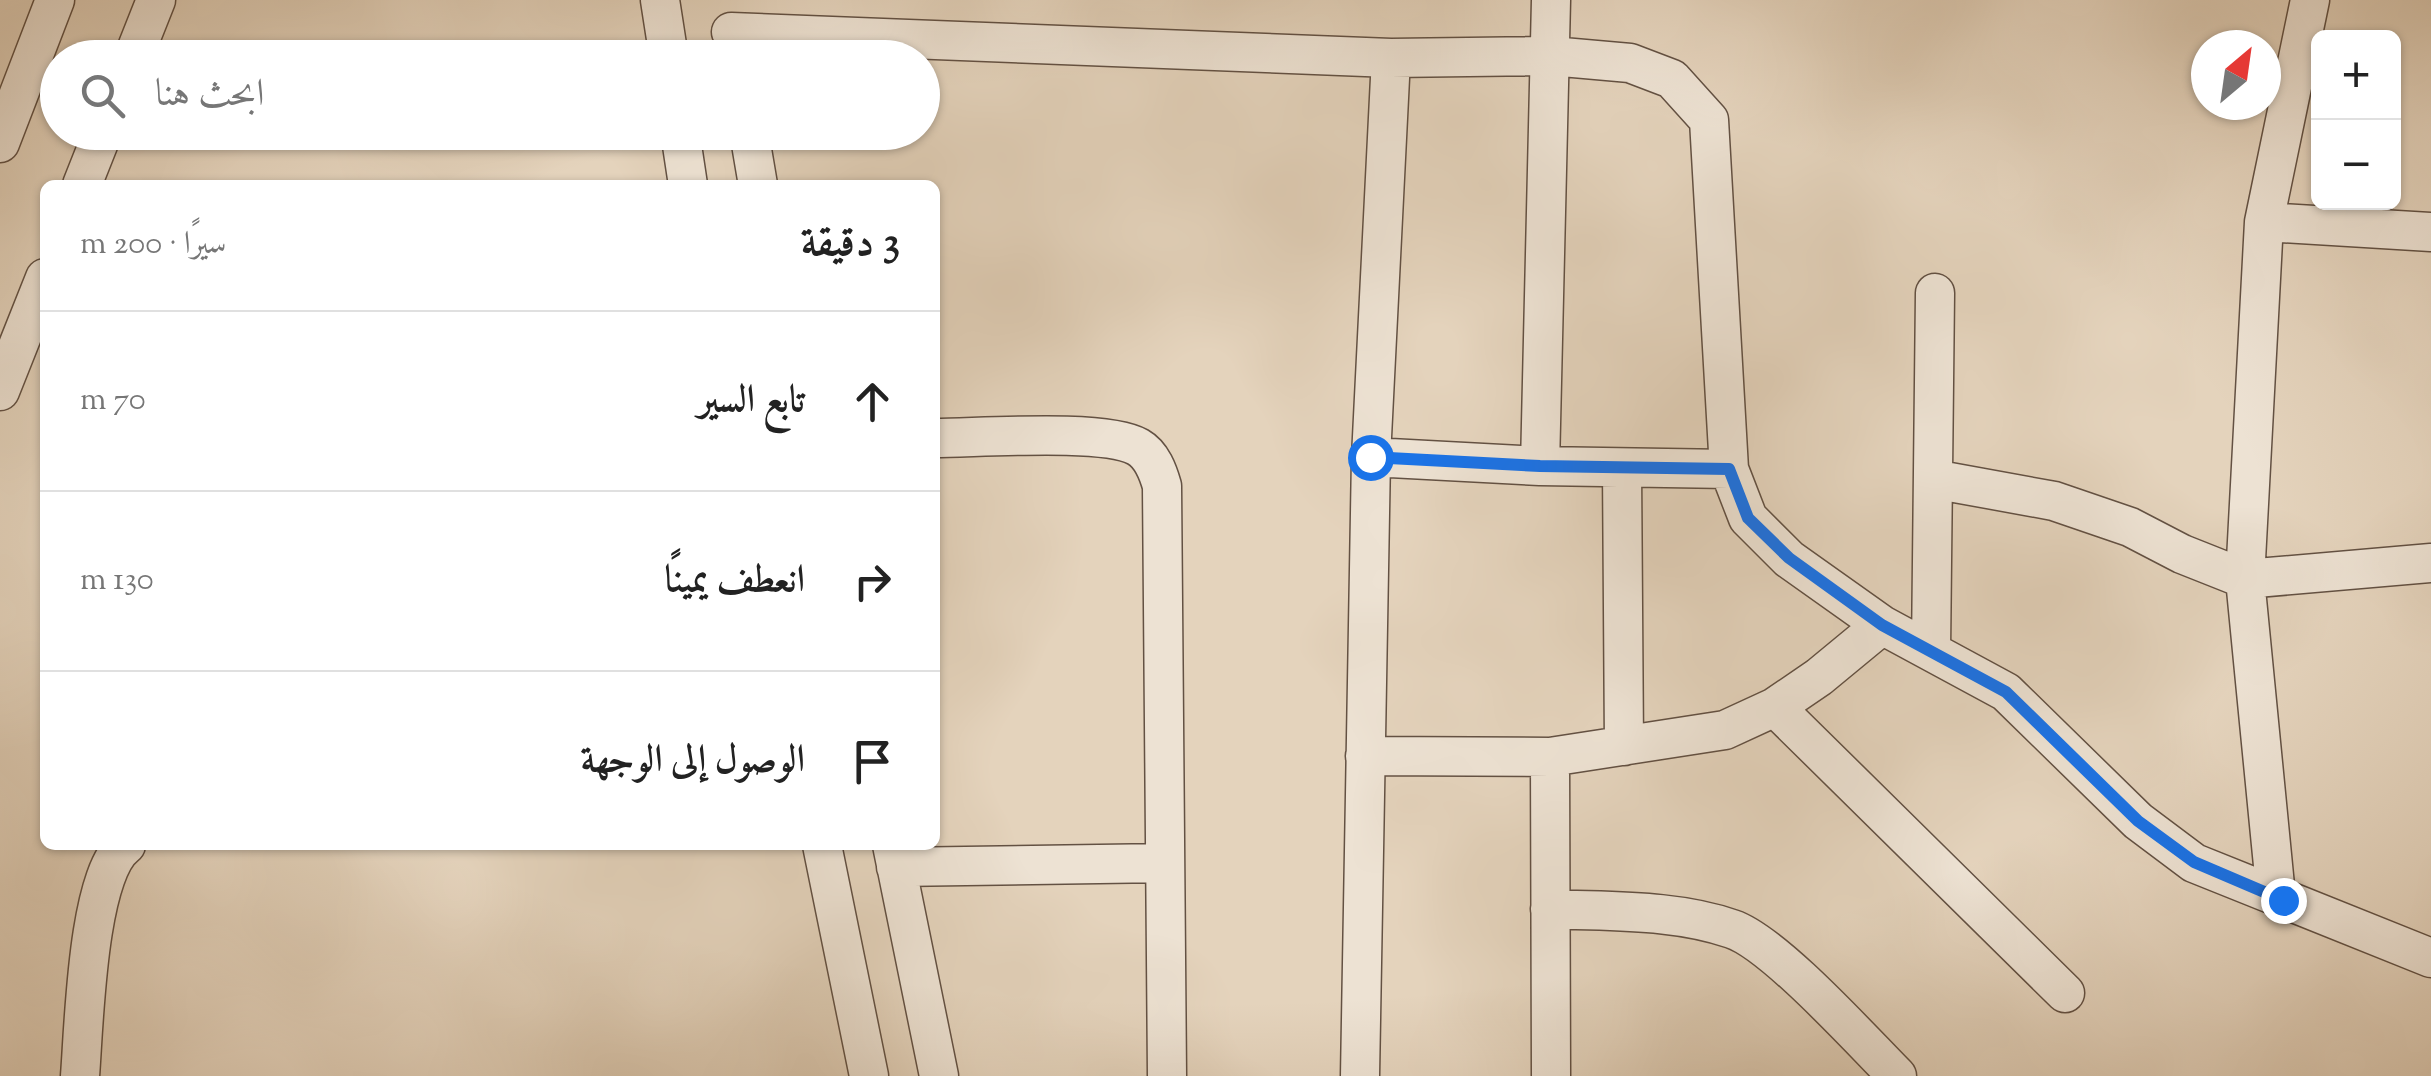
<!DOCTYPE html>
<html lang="ar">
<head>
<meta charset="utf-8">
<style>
	:root { --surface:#fff; --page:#f6f6f6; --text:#222; --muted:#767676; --line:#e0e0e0 }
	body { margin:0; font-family:"Sorts Mill Goudy",Amiri,serif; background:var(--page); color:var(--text); direction:rtl }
	.controls { position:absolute; right:30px; top:30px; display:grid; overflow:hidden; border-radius:15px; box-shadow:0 2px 8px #0004 }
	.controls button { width:90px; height:90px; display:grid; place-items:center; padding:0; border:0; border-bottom:2px solid var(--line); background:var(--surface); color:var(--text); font:50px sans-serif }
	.compass { position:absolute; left:2191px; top:30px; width:90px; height:90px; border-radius:50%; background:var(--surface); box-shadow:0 2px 8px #0004; rotate:29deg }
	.stop { position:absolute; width:30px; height:30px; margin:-22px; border:8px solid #1a73e8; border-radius:50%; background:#fff }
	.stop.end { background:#1a73e8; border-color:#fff; box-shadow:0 2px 10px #0008 }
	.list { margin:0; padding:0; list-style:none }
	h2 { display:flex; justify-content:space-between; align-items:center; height:130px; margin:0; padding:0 40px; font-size:42px }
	h2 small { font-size:32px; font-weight:400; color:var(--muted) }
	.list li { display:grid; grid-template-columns:65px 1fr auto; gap:30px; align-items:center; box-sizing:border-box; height:180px; padding:0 40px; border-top:2px solid var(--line) }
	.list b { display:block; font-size:38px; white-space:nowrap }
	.list em { font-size:32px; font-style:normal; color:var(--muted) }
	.icon { flex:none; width:55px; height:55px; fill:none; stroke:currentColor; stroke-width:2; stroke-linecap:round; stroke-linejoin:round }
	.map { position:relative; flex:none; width:2431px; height:1076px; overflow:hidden; direction:ltr }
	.search { position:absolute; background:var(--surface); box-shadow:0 2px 8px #0004; left:40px; top:40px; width:900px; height:110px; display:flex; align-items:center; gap:25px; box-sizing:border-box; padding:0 35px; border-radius:55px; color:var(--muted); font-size:38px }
	.panel { position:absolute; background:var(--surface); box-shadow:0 2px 8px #0004; left:40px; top:180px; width:900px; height:670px; border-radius:15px; direction:rtl }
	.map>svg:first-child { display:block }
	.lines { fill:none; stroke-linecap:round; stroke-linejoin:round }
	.minor-casing { stroke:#635143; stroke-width:41 }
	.minor { stroke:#ede2d3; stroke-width:38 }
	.route { stroke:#1a73e8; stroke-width:12 }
</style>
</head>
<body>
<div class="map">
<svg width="2431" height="1076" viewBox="0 0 2431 1076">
	<rect width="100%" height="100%" fill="#e4d3bc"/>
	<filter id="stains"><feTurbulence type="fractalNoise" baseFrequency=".002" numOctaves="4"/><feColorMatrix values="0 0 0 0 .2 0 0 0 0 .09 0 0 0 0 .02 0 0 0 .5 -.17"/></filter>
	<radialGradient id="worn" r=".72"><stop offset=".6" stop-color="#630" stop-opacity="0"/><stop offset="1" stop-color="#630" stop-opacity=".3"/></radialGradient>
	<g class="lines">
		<!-- minor casing -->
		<g class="minor-casing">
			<path id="minor" d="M 660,0 L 669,58
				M 731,32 L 1391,58 L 1551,56 L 1630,63 L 1672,79 L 1709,120 L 1729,469 L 1748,518 L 1789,559 L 1882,625 L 2006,692 L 2138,821 L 2194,863 L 2431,958
				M 133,58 L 156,0
				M 680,132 L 688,185
				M 749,132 L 758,185
				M 0,143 L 55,0
				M 82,185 L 103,132
				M 2264,222 L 2431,232
				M 0,391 L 45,278
				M 935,438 C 978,438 1106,428 1138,447 C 1152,455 1158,472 1162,486 L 1167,1076
				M 1371,457 L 1540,466 L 1729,469
				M 1540,466 L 1551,0
				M 1622,468 L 1624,746
				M 1933,479 L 2054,501 L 2130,527 L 2182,554 L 2245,579 L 2431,563
				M 1931,651 L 1935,293
				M 1775,707 L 2065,993
				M 1365,756 L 1550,757 L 1725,730 L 1775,707 L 1819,677 L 1882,625
				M 1550,757 L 1551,1076
				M 822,845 L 869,1076
				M 892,845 L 939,1076
				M 896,867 L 1165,863
				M 2276,896 L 2245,579 L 2264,222 L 2310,0
				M 1550,909 C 1610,912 1675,909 1732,929 C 1774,943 1862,1041 1897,1076
				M 80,1076 C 84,1026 87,873 126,845
				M 1360,1076 L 1371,457 L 1391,58"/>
		</g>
		<!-- minor -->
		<use href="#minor" class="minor"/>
	</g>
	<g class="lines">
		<!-- route -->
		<path class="route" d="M 1370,457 L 1540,466 L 1729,469 L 1748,518 L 1789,558 L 1882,625 L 2006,692 L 2138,821 L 2194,862 L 2283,900"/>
	</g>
	<rect width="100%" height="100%" filter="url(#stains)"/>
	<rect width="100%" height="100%" fill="url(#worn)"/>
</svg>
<div class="controls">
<button>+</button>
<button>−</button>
</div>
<svg class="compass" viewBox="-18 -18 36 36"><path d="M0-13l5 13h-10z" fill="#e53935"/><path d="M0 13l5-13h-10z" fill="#767676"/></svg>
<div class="stop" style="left:1370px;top:457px"></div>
<div class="stop end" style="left:2283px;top:900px"></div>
<div class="search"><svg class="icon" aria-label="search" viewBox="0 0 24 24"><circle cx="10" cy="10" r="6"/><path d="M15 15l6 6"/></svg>ابحث هنا</div>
<section class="panel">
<h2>3 دقيقة<small>سيرًا · 200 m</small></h2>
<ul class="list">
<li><svg class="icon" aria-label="ahead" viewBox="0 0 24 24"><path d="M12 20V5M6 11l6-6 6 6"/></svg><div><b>تابع السير</b></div><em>70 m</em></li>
<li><svg class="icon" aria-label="right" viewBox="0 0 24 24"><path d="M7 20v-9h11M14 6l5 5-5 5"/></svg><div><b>انعطف يمينًا</b></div><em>130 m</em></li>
<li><svg class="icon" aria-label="arrive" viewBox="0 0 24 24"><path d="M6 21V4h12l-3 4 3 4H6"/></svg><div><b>الوصول إلى الوجهة</b></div></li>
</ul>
</section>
</div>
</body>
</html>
